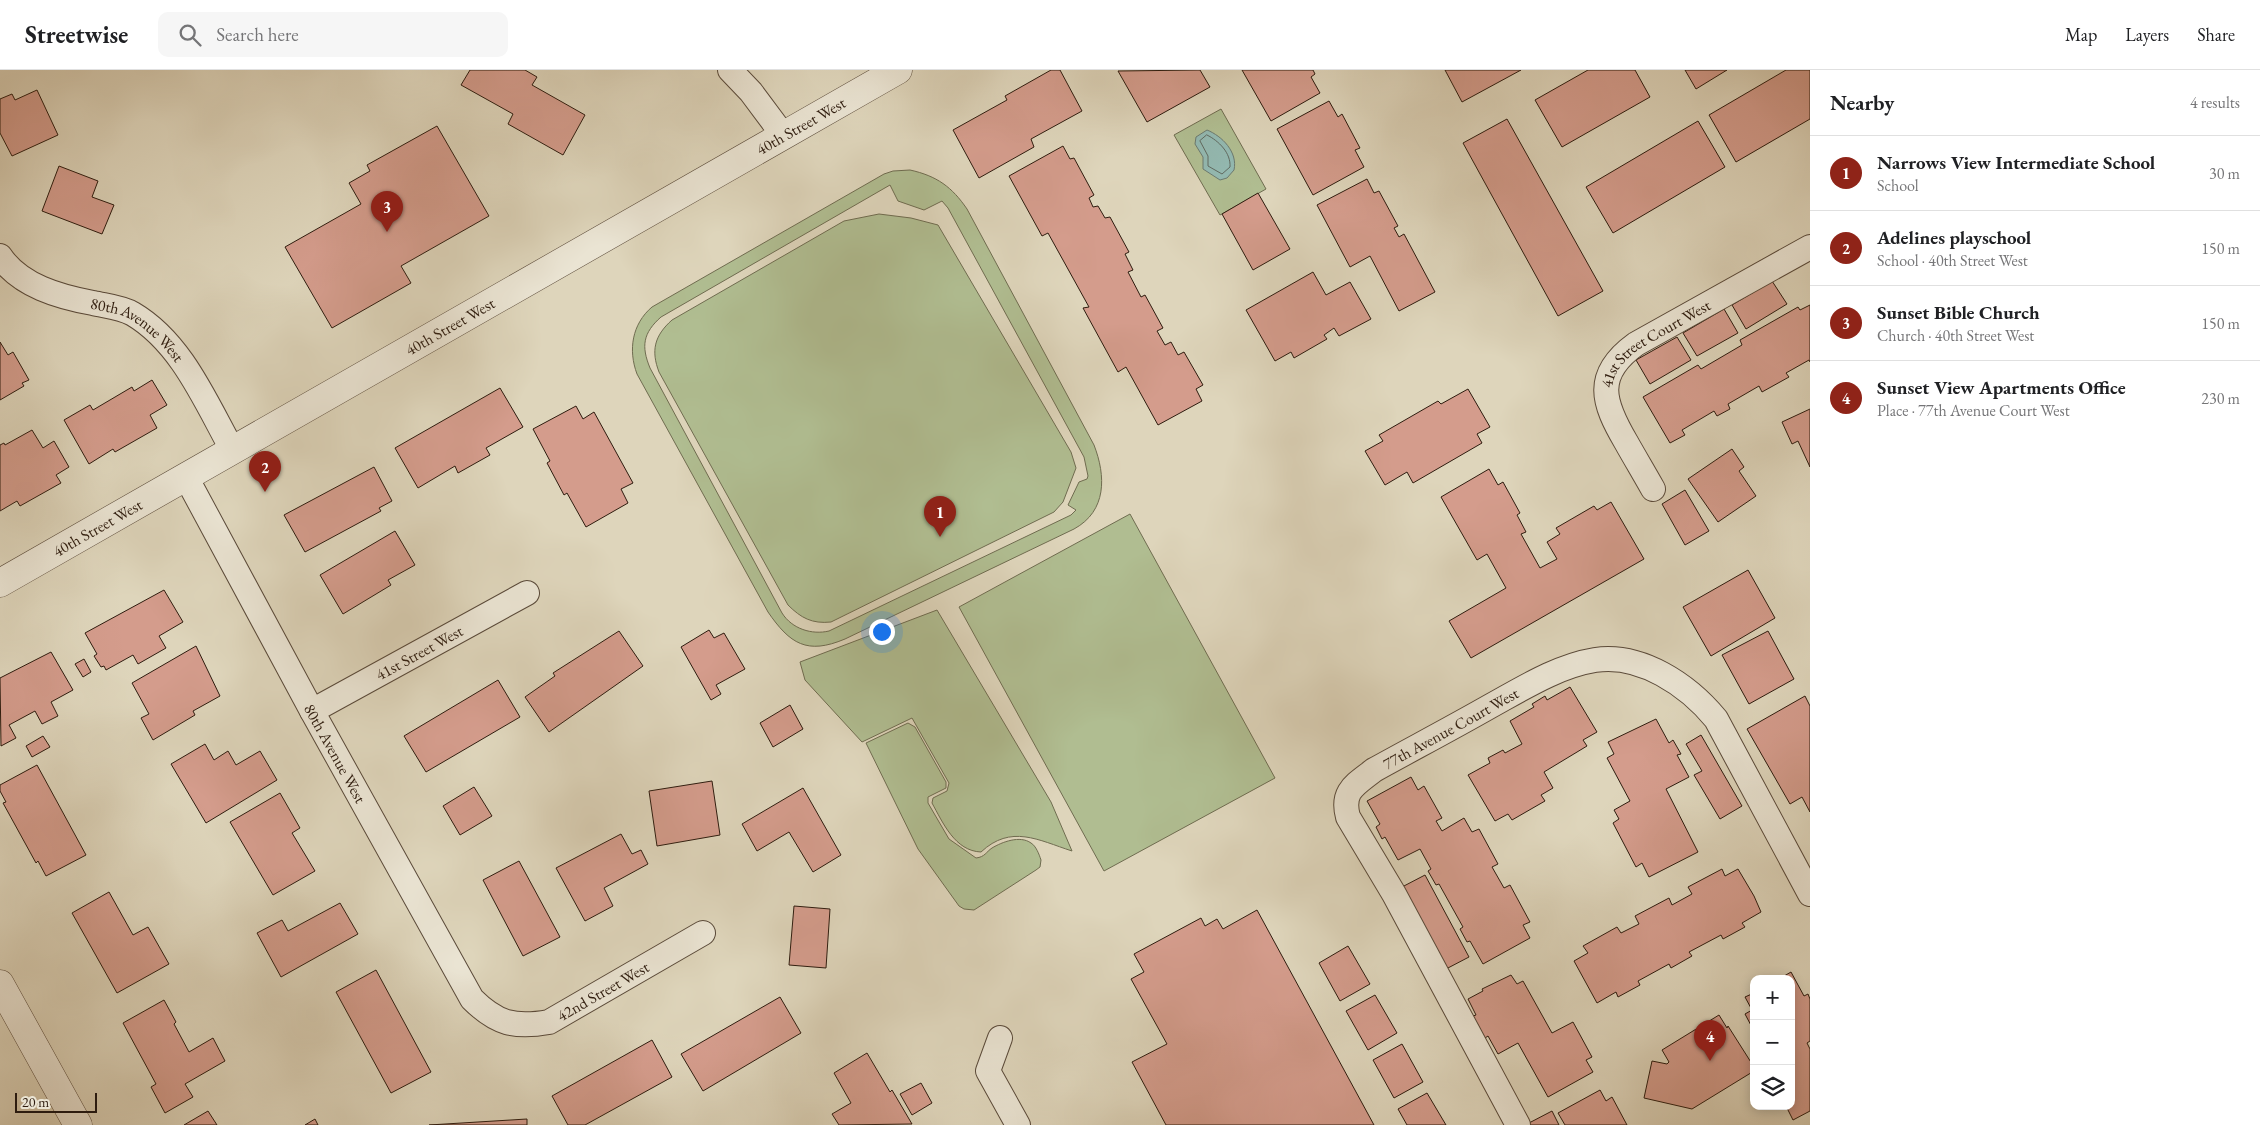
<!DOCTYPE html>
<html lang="en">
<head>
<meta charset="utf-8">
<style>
	:root { --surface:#fff; --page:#f6f6f6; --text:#202124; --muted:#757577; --line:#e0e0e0; --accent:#8f2418 }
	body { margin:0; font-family:"EB Garamond",serif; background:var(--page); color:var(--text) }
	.controls { position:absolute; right:15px; bottom:15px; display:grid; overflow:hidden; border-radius:10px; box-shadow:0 2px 12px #0003 }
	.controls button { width:45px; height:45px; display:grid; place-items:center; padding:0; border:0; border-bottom:1px solid var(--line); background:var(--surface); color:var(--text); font:25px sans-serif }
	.scale { position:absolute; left:15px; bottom:12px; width:82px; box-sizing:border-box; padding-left:5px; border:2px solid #2e1c0f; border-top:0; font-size:14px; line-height:18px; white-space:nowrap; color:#2e1c0f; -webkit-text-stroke:4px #eae4d3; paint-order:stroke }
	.you { position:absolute; left:881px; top:561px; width:18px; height:18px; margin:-12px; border:4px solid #fff; border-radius:50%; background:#1a73e8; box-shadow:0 0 0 8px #1a73e833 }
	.badge { display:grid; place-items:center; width:32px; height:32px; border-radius:50%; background:var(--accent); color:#fff; font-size:16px; font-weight:700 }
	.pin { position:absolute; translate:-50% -41px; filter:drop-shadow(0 1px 2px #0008) }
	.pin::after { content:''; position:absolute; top:26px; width:18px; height:15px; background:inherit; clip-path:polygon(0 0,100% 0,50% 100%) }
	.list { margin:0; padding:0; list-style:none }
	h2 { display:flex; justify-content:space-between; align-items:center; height:65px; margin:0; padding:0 20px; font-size:21px }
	h2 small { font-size:16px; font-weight:400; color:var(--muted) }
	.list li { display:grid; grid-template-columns:32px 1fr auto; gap:15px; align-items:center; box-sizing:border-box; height:75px; padding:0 20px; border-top:1px solid var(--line) }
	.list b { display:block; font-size:19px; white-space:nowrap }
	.list p { margin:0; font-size:16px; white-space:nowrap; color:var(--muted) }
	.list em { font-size:16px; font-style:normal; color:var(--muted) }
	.icon { flex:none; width:28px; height:28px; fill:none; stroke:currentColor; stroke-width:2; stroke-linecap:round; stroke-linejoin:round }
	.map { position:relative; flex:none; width:1810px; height:1055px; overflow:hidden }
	header { display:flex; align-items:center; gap:30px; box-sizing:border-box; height:70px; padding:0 25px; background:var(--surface); border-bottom:1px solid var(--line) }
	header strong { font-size:24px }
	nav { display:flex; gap:28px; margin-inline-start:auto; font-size:18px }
	.search { width:350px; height:45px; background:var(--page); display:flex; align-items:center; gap:12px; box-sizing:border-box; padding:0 18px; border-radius:10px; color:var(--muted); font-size:19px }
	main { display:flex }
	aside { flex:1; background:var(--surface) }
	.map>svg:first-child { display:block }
	.green { fill:#b0bd91; stroke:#6f6c50; fill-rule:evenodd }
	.water { fill:#93b9b1; stroke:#6b7a70 }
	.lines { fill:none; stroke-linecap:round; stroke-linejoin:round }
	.shore { stroke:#606a60; stroke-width:1 }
	.building { fill:#d49c8c; stroke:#2e1c0f }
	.minor-casing { stroke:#5a4a3a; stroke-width:26 }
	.tertiary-casing { stroke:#5a4a3a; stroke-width:29 }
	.minor { stroke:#eae4d3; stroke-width:24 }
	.tertiary { stroke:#eae4d3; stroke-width:28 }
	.labels { text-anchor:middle; stroke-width:4; stroke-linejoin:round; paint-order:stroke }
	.street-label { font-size:16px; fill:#2e1c0f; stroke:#eae4d3 }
</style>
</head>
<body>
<header>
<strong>Streetwise</strong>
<div class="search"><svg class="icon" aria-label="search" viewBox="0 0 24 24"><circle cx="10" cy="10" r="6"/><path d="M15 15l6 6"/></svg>Search here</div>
<nav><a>Map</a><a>Layers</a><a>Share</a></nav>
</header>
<main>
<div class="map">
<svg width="1810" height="1055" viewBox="0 0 1810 1055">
	<rect width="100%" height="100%" fill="#ded5bb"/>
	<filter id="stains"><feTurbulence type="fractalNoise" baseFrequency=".004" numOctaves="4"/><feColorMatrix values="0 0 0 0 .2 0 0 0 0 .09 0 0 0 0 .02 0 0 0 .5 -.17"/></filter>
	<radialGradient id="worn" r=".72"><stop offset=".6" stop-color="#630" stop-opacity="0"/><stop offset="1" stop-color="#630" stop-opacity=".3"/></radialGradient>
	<!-- green -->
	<path class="green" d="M 1221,39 L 1266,119 L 1220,145 L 1174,65 Z
		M 910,100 C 937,106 952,117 967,139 L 1094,375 C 1106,406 1107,441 1074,459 L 845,569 C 807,585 790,574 768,542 L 637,304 C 628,280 632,254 652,237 L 884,104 L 893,101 ZM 890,115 L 898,131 L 924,140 L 942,131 L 948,138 L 1084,387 L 1088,406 L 1087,409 L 1079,412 L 1068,435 L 1076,440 L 1071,445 L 829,561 C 812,565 792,559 782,543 L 650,298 C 641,276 643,263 661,247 Z
		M 879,144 L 911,148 L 938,155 L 1071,382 L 1076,398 L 1063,432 L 1054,442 L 831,552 C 812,554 801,548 788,535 L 659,302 C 651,281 654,266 672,250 L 844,151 Z
		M 1130,444 L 1275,708 L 1104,801 L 959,537 Z
		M 937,540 L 1051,732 L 1072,781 C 1038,770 1011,754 981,782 C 955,781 943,753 932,733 L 933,728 L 947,721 L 949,713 L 912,648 L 862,672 L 805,610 L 800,592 Z
		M 908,653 L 915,657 L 946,712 L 946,718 L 928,727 L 928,733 L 949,769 L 976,788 C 985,787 986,782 992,778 C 1002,772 1020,765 1031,773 C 1036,776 1039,784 1041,790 L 1040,797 L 1036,800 L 974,840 L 964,839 L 959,836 L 918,779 L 866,673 Z"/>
	<!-- water -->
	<path class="water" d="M 1207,60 C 1222,66 1238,82 1234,100 L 1227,108 L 1220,110 L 1203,99 L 1203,87 L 1195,74 L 1196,67 Z"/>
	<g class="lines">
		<!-- shore -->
		<path class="shore" d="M 1207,65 C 1219,71 1231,83 1230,97 L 1222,104 L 1208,96 L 1208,86 L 1200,71 Z"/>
	</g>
	<!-- building -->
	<path class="building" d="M 470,0 L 525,0 L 537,7 L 532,15 L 585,45 L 563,85 L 508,54 L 513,44 L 461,15 Z
		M 1051,0 L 1060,0 L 1082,41 L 1031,69 L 1034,77 L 979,108 L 953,60 L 1007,30 L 1005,26 Z
		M 1200,0 L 1210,17 L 1147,52 L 1118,1 Z
		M 1242,0 L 1313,0 L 1315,4 L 1311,7 L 1320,23 L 1271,51 Z
		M 1445,0 L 1521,0 L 1462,32 Z
		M 1588,0 L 1635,0 L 1650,27 L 1562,77 L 1535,30 Z
		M 1685,0 L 1727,0 L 1696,19 Z
		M 1786,0 L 1810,0 L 1810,49 L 1736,92 L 1709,45 Z
		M 37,20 L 58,65 L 12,86 L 0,63 L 0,29 L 12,24 L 15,30 Z
		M 1329,31 L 1338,47 L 1342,44 L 1360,78 L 1355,80 L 1364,97 L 1313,125 L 1277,59 Z
		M 1507,49 L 1603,221 L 1558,246 L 1463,73 Z
		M 1698,51 L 1725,97 L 1613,163 L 1586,117 Z
		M 437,56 L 489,146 L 401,196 L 411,213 L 332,258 L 285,177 L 361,134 L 349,113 L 370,101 L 367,95 Z
		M 1063,76 L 1070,89 L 1074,88 L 1094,125 L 1089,128 L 1093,137 L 1098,136 L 1105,148 L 1110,147 L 1129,182 L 1125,184 L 1133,200 L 1128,202 L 1141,227 L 1145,225 L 1163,258 L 1157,261 L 1165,275 L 1171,272 L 1178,285 L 1184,282 L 1203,315 L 1196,319 L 1202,331 L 1158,355 L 1126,297 L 1118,302 L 1083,238 L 1089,237 L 1048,163 L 1042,166 L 1009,106 Z
		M 59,96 L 98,111 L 92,127 L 114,135 L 102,164 L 42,141 Z
		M 1367,109 L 1374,123 L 1379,121 L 1398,156 L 1394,158 L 1399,167 L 1404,164 L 1435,222 L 1399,241 L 1370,186 L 1350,197 L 1317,135 Z
		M 1258,123 L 1290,179 L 1253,200 L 1222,144 Z
		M 1313,202 L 1326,225 L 1350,212 L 1371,249 L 1339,266 L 1334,258 L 1324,265 L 1327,269 L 1294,288 L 1291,282 L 1275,291 L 1246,240 Z
		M 1772,211 L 1787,234 L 1746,259 L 1732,235 Z
		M 1810,235 L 1810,292 L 1809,290 L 1786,303 L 1789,307 L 1762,322 L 1759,316 L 1728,334 L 1730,339 L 1717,346 L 1714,341 L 1682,360 L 1685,365 L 1670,373 L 1643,327 L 1698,295 L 1701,299 L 1742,275 L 1740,270 L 1798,237 L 1800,240 Z
		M 1724,239 L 1738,263 L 1697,286 L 1683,263 Z
		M 1677,267 L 1691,290 L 1650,314 L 1636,290 Z
		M 0,272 L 8,285 L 13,282 L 29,310 L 22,313 L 24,316 L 0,330 Z
		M 152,310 L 167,335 L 150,345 L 157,358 L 115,382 L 113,379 L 89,394 L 64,350 L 90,335 L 93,340 L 132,317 L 134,321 Z
		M 500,318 L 523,357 L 486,378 L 490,385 L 458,403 L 455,396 L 418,418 L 395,378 Z
		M 1468,319 L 1490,357 L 1477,364 L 1482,373 L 1413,413 L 1407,402 L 1385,415 L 1365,381 L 1383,371 L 1379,365 L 1438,331 L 1441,334 Z
		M 576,336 L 583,349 L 594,342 L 633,413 L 621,419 L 628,433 L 586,457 L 567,423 L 564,425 L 547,393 L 550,391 L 533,359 Z
		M 1810,339 L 1810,397 L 1798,371 L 1792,374 L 1782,352 Z
		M 32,360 L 43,378 L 54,371 L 69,397 L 56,405 L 61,413 L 20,436 L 17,431 L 0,441 L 0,375 L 4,373 L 5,375 Z
		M 1732,379 L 1744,397 L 1739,401 L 1756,426 L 1718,452 L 1688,409 Z
		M 374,397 L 392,431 L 379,438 L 381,441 L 305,482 L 284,445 Z
		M 1489,399 L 1498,415 L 1503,412 L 1520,443 L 1517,445 L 1526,462 L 1521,464 L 1540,498 L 1557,489 L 1547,472 L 1560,464 L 1556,458 L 1594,436 L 1597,440 L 1611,432 L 1644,489 L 1471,588 L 1449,551 L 1506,518 L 1487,484 L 1477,490 L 1441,427 Z
		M 1685,420 L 1709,461 L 1685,475 L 1662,434 Z
		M 395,461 L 415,495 L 388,510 L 391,515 L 343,544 L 320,505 Z
		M 1748,500 L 1775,548 L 1711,586 L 1683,537 Z
		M 164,520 L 183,552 L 159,566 L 166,578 L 138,594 L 133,585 L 106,600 L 104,596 L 101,597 L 94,586 L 97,584 L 85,563 Z
		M 709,560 L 714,568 L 724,563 L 745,599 L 716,615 L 721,624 L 711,630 L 681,577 Z
		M 619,561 L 643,596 L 549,662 L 525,627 L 555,606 L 553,603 Z
		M 1768,561 L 1794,609 L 1749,634 L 1722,585 Z
		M 196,576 L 220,626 L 193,641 L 195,645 L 153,670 L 141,648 L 149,644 L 132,613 Z
		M 51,582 L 73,620 L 51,632 L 58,646 L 42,654 L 35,641 L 9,655 L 16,668 L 1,676 L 0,608 Z
		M 84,589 L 91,602 L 83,607 L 75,594 Z
		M 498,610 L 520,647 L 426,702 L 404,666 Z
		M 1570,617 L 1597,662 L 1583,670 L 1587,676 L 1544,702 L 1553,718 L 1541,725 L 1545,731 L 1512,750 L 1508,744 L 1495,751 L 1468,705 L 1490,693 L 1488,688 L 1503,680 L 1505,683 L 1522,674 L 1510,651 L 1534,637 L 1532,634 L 1545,626 L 1547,630 Z
		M 1805,626 L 1810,636 L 1810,742 L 1802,727 L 1790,734 L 1747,659 Z
		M 790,635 L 803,659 L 773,677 L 760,653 Z
		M 1656,649 L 1669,673 L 1673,670 L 1681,684 L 1677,685 L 1689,707 L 1666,719 L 1698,782 L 1649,807 L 1642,793 L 1636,797 L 1613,753 L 1619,749 L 1614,740 L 1630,731 L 1607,688 L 1614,684 L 1608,672 Z
		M 1701,665 L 1742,736 L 1720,749 L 1694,705 L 1702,701 L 1686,674 Z
		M 43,666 L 50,677 L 32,687 L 26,676 Z
		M 205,674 L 214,690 L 228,681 L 236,695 L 260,681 L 277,710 L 206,753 L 171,694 Z
		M 37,695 L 86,785 L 46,806 L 38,791 L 36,793 L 3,733 L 6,732 L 0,721 L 0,715 Z
		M 1411,707 L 1418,720 L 1424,716 L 1442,748 L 1436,751 L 1442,761 L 1464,748 L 1472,762 L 1479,759 L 1498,794 L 1492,797 L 1504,818 L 1510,815 L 1530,852 L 1523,855 L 1530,868 L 1483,894 L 1470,871 L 1467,872 L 1460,859 L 1463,857 L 1439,814 L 1436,815 L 1428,801 L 1431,799 L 1420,779 L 1398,790 L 1385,767 L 1382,769 L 1376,757 L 1380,754 L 1367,731 Z
		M 712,711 L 720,765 L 657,776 L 649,721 Z
		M 474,717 L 492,746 L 460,765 L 443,736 Z
		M 803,718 L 841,785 L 813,802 L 789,762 L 757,781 L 742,754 Z
		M 280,723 L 300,758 L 292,763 L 315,801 L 273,825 L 230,752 Z
		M 621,764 L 632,784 L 641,780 L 648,794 L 604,818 L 613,836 L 585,851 L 556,798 Z
		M 519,791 L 560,867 L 523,886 L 483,810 Z
		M 1722,799 L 1725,806 L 1738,799 L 1754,826 L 1761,842 L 1742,853 L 1745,857 L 1723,869 L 1721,865 L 1689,882 L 1692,886 L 1671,898 L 1669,894 L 1638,911 L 1640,915 L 1618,927 L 1616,922 L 1597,933 L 1574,891 L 1588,883 L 1583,876 L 1617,857 L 1621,863 L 1639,854 L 1635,846 L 1669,828 L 1672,835 L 1692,824 L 1688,817 Z
		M 1425,805 L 1469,887 L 1446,899 L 1402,817 Z
		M 109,822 L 133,865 L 148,857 L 169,894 L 117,923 L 72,843 Z
		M 340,833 L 358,864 L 281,907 L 257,863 L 282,850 L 288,861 Z
		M 794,836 L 830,839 L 826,898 L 789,895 Z
		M 1257,840 L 1374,1055 L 1166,1055 L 1132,992 L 1167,974 L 1131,909 L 1144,902 L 1134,884 L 1201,848 L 1205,856 L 1217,849 L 1223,859 Z
		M 1348,876 L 1370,914 L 1340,931 L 1319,893 Z
		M 376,900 L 431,1002 L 391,1023 L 336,922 Z
		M 1791,902 L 1804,926 L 1808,924 L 1810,929 L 1810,971 L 1807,973 L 1810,979 L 1810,1041 L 1793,1050 L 1786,1036 L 1791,1036 L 1791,909 L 1779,909 Z
		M 1511,905 L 1517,914 L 1523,911 L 1552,963 L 1573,952 L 1592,987 L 1586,990 L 1593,1002 L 1548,1027 L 1518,973 L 1498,984 L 1488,966 L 1485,968 L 1473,946 L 1476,945 L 1468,929 L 1483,921 L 1482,919 Z
		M 1754,923 L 1754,961 L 1745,944 L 1752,940 L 1745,927 Z
		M 1375,925 L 1397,963 L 1368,980 L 1346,941 Z
		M 780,927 L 801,963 L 703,1021 L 681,984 Z
		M 164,930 L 176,952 L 174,954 L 189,982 L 213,968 L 225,991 L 185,1014 L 193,1027 L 165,1043 L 151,1017 L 156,1014 L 123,953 Z
		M 1719,945 L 1727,958 L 1728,956 L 1754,997 L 1754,1001 L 1692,1039 L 1644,1028 L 1652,991 L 1667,994 L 1669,992 L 1662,980 Z
		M 652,970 L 672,1007 L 585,1055 L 568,1055 L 552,1026 Z
		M 1402,974 L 1423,1012 L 1394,1028 L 1373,990 Z
		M 867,983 L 890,1022 L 892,1020 L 912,1054 L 839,1055 L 832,1044 L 851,1033 L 834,1003 Z
		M 921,1013 L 932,1033 L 912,1045 L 900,1024 Z
		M 1600,1020 L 1606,1031 L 1612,1027 L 1627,1055 L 1565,1055 L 1558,1043 Z
		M 1427,1023 L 1446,1055 L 1407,1055 L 1398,1039 Z
		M 208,1041 L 217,1055 L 184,1055 Z
		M 1552,1041 L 1559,1055 L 1530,1055 L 1529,1053 Z
		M 315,1049 L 318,1055 L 305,1055 Z
		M 527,1049 L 527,1055 L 429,1055 Z"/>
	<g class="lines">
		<!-- minor casing -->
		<g class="minor-casing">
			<g id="minor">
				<path d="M 730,0 L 751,22 L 783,65"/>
				<path id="s1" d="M 0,186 C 20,216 60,227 93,233 C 106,236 121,237 133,244 C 182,273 206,333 233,381"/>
				<path id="s2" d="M 186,407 L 312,641 L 472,929 C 497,954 515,958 549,952 L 703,863"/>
				<path id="s3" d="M 1653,419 C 1644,403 1635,388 1626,372 C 1603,333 1593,305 1636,274 L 1810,177"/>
				<path id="s4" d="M 312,641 L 527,523"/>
				<path d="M 1000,968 L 988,1001 L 1018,1055"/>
				<path id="s5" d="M 1518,1055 L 1394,824 L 1348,747 C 1341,721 1355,715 1374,700 C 1412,679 1450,659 1487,638 C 1520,620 1557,596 1595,590 C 1641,583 1688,615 1716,649 L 1810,824"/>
			</g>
		</g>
		<!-- tertiary casing -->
		<g class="tertiary-casing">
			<g id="tertiary">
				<path id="s6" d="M 0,513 L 898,0"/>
				<path d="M 0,914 L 78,1055"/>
			</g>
		</g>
		<!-- minor -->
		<use href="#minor" class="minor"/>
		<!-- tertiary -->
		<use href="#tertiary" class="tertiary"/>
	</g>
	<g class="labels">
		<!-- street labels -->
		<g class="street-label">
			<text dy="6" stroke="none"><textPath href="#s6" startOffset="922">40th Street West</textPath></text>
			<text dy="6" stroke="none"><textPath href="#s6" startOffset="518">40th Street West</textPath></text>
			<text dy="6" stroke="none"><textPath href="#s1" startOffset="160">80th Avenue West</textPath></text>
			<text dy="6" stroke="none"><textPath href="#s3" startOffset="182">41st Street Court West</textPath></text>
			<text dy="6" stroke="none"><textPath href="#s6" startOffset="112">40th Street West</textPath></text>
			<text dy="6" stroke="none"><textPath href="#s4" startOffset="122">41st Street West</textPath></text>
			<text dy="6" stroke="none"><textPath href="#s5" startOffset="498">77th Avenue Court West</textPath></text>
			<text dy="6" stroke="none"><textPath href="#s2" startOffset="314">80th Avenue West</textPath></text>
			<text dy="6" stroke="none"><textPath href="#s2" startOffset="742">42nd Street West</textPath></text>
		</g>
	</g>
	<rect width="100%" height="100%" filter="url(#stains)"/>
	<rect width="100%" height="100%" fill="url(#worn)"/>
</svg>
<div class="controls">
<button>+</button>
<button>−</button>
<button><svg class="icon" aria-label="layers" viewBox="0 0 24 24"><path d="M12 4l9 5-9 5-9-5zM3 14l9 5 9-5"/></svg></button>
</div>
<div class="scale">20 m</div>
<div class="you"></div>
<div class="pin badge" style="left:940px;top:467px">1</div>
<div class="pin badge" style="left:265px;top:422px">2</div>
<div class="pin badge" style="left:387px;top:162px">3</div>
<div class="pin badge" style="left:1710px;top:991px">4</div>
</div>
<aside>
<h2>Nearby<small>4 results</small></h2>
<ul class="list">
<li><span class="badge">1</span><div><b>Narrows View Intermediate School</b><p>School</p></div><em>30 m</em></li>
<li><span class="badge">2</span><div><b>Adelines playschool</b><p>School · 40th Street West</p></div><em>150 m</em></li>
<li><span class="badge">3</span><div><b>Sunset Bible Church</b><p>Church · 40th Street West</p></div><em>150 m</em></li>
<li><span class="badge">4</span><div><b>Sunset View Apartments Office</b><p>Place · 77th Avenue Court West</p></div><em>230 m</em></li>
</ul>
</aside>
</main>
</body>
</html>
